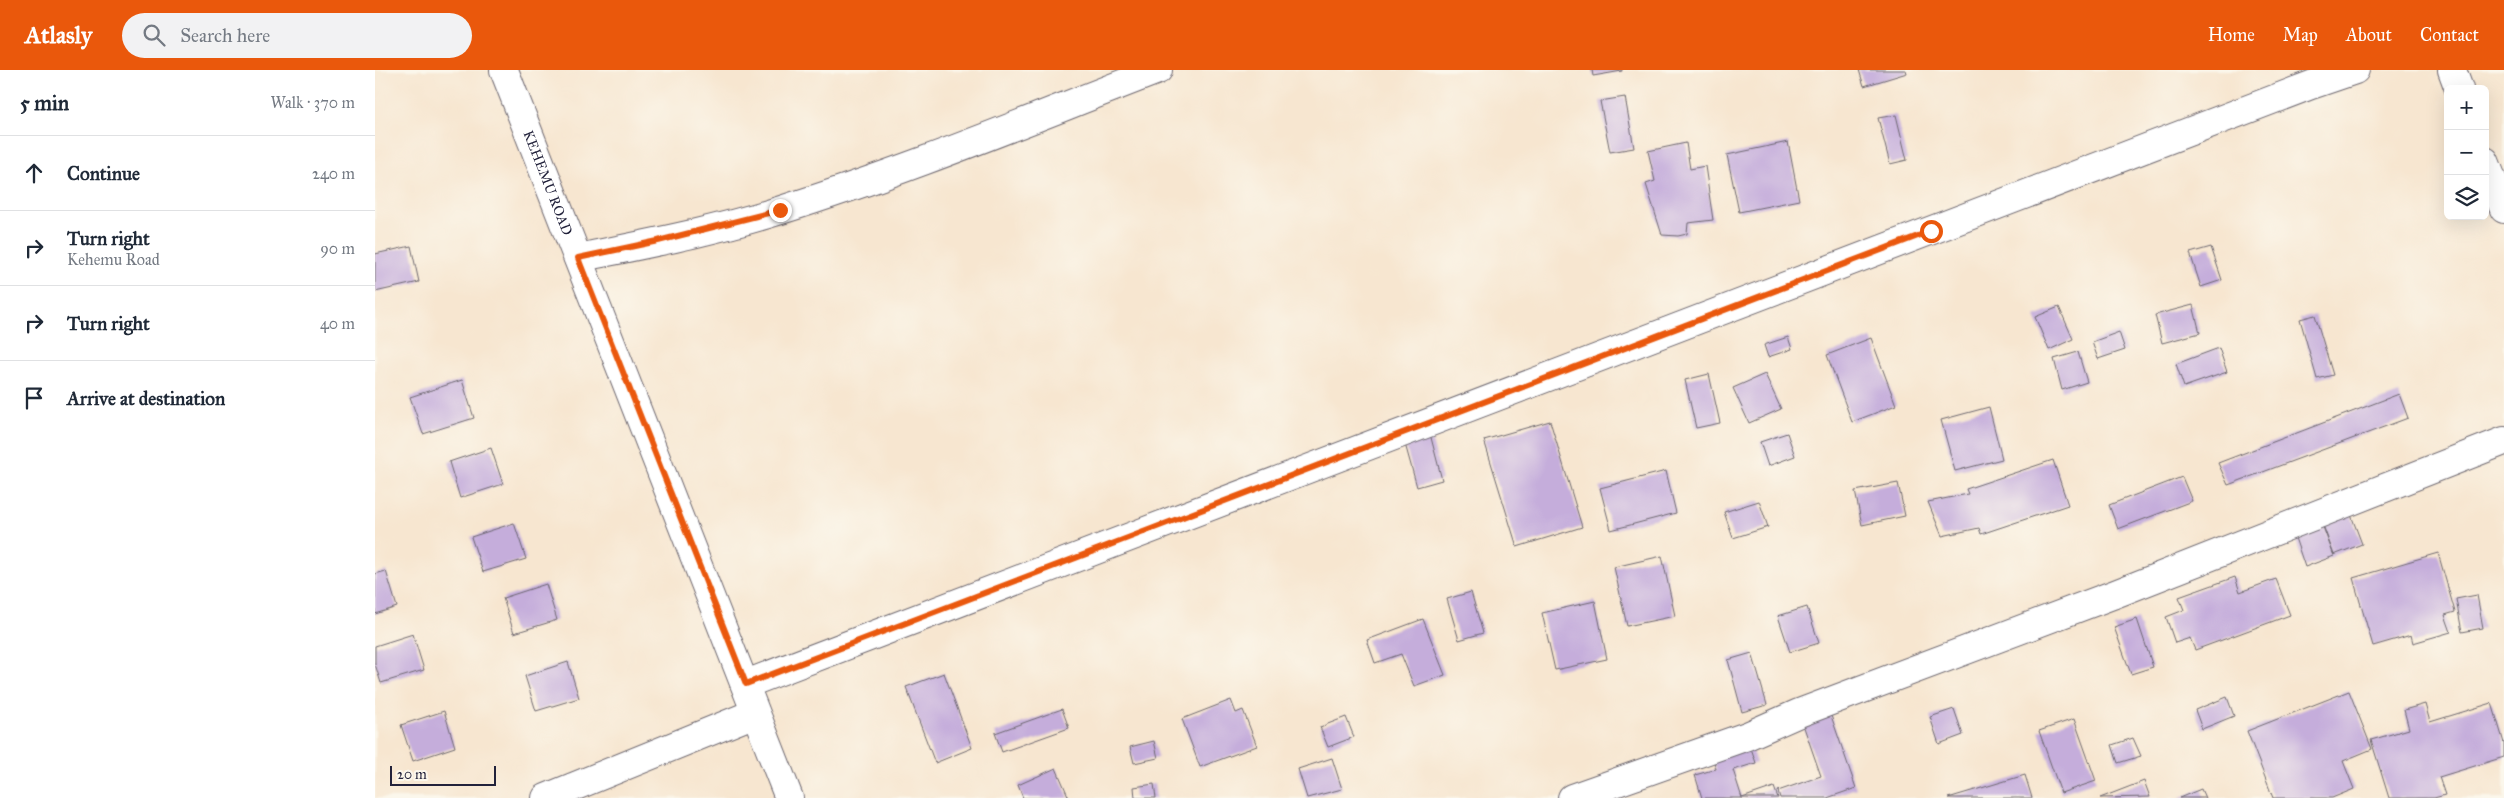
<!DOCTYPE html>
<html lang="en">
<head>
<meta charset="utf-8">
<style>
	:root { --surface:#fff; --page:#f2f2f3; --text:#1f2937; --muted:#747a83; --line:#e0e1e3; --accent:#ea580c }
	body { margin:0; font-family:"IM FELL Great Primer",serif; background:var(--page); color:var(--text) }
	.controls { position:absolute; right:15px; top:15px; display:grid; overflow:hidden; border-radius:8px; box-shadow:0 5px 20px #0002 }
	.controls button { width:45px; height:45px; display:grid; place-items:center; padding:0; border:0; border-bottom:1px solid var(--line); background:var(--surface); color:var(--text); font:25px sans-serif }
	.scale { position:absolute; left:15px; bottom:12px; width:106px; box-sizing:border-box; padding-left:5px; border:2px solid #22223b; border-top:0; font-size:14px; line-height:18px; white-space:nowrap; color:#22223b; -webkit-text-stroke:4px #fbf7ec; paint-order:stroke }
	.stop { position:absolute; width:15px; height:15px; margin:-11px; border:4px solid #ea580c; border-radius:50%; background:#fff }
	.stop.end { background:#ea580c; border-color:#fff; box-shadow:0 1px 5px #0008 }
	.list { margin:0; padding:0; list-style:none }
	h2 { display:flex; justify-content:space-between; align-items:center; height:65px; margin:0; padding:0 20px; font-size:21px }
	h2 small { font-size:16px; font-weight:400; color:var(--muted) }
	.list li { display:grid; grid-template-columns:32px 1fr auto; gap:15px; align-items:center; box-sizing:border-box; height:75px; padding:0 20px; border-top:1px solid var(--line) }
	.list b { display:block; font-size:19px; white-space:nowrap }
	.list p { margin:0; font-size:16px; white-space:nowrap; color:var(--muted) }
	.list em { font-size:16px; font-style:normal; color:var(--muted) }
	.icon { flex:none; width:28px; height:28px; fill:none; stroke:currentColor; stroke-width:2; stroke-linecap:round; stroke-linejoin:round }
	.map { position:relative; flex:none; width:2129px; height:728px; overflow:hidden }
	header { display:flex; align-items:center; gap:30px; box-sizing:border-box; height:70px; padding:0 25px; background:var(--accent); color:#fff }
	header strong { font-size:24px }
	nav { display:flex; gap:28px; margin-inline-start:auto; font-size:18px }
	.search { width:350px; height:45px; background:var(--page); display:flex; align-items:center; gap:12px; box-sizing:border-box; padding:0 18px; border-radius:28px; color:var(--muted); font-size:19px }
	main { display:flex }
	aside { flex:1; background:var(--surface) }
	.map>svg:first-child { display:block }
	.building { fill:#c5addb }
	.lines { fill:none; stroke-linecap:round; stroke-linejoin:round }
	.minor-casing { stroke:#6d676f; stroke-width:30 }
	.tertiary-casing { stroke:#6d676f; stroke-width:30 }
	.minor { stroke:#fff; stroke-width:28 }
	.tertiary { stroke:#fff; stroke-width:28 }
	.route { stroke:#ea580c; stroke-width:6 }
	.labels { text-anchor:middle; stroke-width:5; stroke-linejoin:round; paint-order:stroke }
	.street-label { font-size:14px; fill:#22223b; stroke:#fbf7ec }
</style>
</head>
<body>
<header>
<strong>Atlasly</strong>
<div class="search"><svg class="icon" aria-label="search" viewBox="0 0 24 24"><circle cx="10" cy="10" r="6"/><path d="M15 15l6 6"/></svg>Search here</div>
<nav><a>Home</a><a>Map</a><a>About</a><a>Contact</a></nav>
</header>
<main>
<aside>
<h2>5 min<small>Walk · 370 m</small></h2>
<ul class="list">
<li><svg class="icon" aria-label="ahead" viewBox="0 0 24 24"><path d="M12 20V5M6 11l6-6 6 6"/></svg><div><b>Continue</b></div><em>240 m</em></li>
<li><svg class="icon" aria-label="right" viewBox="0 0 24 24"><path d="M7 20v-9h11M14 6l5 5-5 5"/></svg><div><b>Turn right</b><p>Kehemu Road</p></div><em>90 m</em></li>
<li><svg class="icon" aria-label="right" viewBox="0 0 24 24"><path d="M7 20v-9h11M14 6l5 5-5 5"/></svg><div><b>Turn right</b></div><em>40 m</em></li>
<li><svg class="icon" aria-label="arrive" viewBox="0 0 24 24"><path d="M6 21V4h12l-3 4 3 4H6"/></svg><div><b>Arrive at destination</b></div></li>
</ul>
</aside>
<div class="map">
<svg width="2129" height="728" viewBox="0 0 2129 728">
	<rect width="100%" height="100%" fill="#fbf7ec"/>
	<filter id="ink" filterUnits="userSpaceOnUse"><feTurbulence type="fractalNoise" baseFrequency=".02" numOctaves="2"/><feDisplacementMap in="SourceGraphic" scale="10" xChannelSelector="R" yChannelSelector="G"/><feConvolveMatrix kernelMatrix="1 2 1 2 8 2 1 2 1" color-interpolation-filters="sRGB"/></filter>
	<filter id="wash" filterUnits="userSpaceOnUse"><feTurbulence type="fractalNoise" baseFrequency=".0096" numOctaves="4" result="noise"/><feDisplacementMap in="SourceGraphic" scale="20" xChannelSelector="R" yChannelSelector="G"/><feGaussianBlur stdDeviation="1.12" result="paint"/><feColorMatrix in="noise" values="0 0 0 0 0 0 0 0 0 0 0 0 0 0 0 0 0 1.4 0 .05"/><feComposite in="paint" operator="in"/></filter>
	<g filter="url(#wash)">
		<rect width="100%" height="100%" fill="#f7e6d0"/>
		<g id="blocks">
			<!-- building -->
			<path class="building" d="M 1217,0 L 1247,0 L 1247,1 L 1218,6 Z
				M 1484,0 L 1531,0 L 1532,3 L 1489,16 Z
				M 1250,27 L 1259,78 L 1235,82 L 1225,31 Z
				M 1521,45 L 1532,90 L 1515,94 L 1503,48 Z
				M 1413,72 L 1424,130 L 1364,142 L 1352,85 Z
				M 1311,73 L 1315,99 L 1330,96 L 1338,150 L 1313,153 L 1312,164 L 1303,166 L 1287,165 L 1271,114 L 1280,111 L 1273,81 Z
				M 36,176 L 44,212 L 0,222 L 0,184 Z
				M 1836,177 L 1847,210 L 1826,217 L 1815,183 Z
				M 1818,235 L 1825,263 L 1787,273 L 1780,245 Z
				M 1684,237 L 1698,269 L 1674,280 L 1660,247 Z
				M 1940,245 L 1958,305 L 1942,309 L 1925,249 Z
				M 1744,262 L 1750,280 L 1723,289 L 1717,272 Z
				M 1413,267 L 1417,279 L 1393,287 L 1389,275 Z
				M 1496,268 L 1521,335 L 1477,352 L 1452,285 Z
				M 1844,278 L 1852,302 L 1809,317 L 1801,294 Z
				M 1703,282 L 1712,312 L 1687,320 L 1679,289 Z
				M 1334,304 L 1345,353 L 1321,358 L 1310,310 Z
				M 1390,304 L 1406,339 L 1374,353 L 1358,318 Z
				M 87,310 L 99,348 L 48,364 L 35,327 Z
				M 2024,324 L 2033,348 L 1853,415 L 1843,393 Z
				M 1614,337 L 1627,389 L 1580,401 L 1566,350 Z
				M 1175,351 L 1207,457 L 1142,477 L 1109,370 Z
				M 1053,356 L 1067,410 L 1042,417 L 1027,363 Z
				M 1412,363 L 1420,386 L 1393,396 L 1385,372 Z
				M 116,378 L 128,414 L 85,428 L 74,392 Z
				M 1678,390 L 1693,435 L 1606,464 L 1604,458 L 1567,466 L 1553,432 L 1593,424 L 1591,419 Z
				M 1291,401 L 1301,443 L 1236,460 L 1225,418 Z
				M 1807,407 L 1817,431 L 1743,459 L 1734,435 Z
				M 1523,413 L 1530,446 L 1487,455 L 1480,421 Z
				M 1384,431 L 1393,457 L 1358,468 L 1349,442 Z
				M 1973,437 L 1987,474 L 1959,485 L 1945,447 Z
				M 1945,449 L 1959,486 L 1930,497 L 1917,459 Z
				M 139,453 L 151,489 L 108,502 L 96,467 Z
				M 2063,483 L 2080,542 L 2070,545 L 2076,562 L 2038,573 L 2036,565 L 1998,576 L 1978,508 Z
				M 1287,486 L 1300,546 L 1252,556 L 1239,497 Z
				M 11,501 L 22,537 L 0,544 L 0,504 Z
				M 1860,507 L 1865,522 L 1901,509 L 1915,545 L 1820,580 L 1815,568 L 1800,573 L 1791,547 L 1809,540 L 1804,527 Z
				M 171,514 L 182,550 L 139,563 L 128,528 Z
				M 1096,522 L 1108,563 L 1084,570 L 1072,529 Z
				M 2102,525 L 2108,558 L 2087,562 L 2081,529 Z
				M 1220,531 L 1232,589 L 1180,600 L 1167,543 Z
				M 1432,537 L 1444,573 L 1415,582 L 1403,546 Z
				M 1048,549 L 1070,605 L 1039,616 L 1026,584 L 1000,593 L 992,570 Z
				M 1762,549 L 1778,597 L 1756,604 L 1739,557 Z
				M 38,564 L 49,600 L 6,613 L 0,594 L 0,576 Z
				M 1377,583 L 1392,635 L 1367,642 L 1353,590 Z
				M 193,592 L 204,628 L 161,641 L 150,606 Z
				M 569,603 L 597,678 L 560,693 L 531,617 Z
				M 1974,621 L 1997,679 L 1968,691 L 1979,719 L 1957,728 L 1898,728 L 1872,661 Z
				M 1852,627 L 1859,646 L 1827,659 L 1820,640 Z
				M 856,630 L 861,643 L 868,640 L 882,676 L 825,697 L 807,649 Z
				M 2117,633 L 2129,673 L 2129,687 L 2064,707 L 2070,725 L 2059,728 L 2014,728 L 1996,670 L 2034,659 L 2029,640 L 2050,634 L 2055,652 Z
				M 1452,634 L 1481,718 L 1452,728 L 1405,728 L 1403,721 L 1446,706 L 1424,643 Z
				M 687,639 L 694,658 L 627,682 L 620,663 Z
				M 1579,639 L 1588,665 L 1564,674 L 1555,647 Z
				M 69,641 L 80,677 L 38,691 L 26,655 Z
				M 971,647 L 979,667 L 953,677 L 945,657 Z
				M 1699,649 L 1721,711 L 1686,723 L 1664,661 Z
				M 1372,666 L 1381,693 L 1358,700 L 1367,728 L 1327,728 L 1320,705 L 1341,699 L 1335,677 Z
				M 1758,668 L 1766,686 L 1743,693 L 1737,675 Z
				M 779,671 L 783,688 L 759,693 L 755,677 Z
				M 957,688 L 967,719 L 932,728 L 923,699 Z
				M 681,698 L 694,728 L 648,728 L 643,715 Z
				M 1650,705 L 1657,728 L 1573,728 Z
				M 1769,711 L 1775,727 L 1725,728 Z
				M 779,714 L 781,728 L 760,728 L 759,717 Z
				M 1399,717 L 1403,728 L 1367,728 Z
				M 1826,719 L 1830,728 L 1804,728 Z"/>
		</g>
	</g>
	<g filter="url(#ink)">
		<use href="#blocks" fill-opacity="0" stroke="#6d676f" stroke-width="1"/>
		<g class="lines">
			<!-- minor casing -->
			<g class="minor-casing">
				<path id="minor" d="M 2077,0 L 2084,19
					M 2110,91 L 2129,139
					M 203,188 C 271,174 340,161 406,140 C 534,100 658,48 783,0
					M 371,614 L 1936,15 L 1980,0
					M 171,728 L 380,643
					M 1197,728 L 1372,666 L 1424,643 L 1740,524 L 2129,371"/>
			</g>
			<!-- tertiary casing -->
			<g class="tertiary-casing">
				<g id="tertiary">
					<path id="s1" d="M 129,0 L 414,728"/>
				</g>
			</g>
			<!-- minor -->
			<use href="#minor" class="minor"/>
			<!-- tertiary -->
			<use href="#tertiary" class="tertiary"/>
		</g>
	</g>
	<g class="lines" filter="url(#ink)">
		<!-- route -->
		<path class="route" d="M 405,140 L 283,171 L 203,188 L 371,614 L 1556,161"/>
	</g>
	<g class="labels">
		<!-- street labels -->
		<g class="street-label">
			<text dy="5" stroke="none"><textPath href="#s1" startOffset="121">KEHEMU ROAD</textPath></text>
		</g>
	</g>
</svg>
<div class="controls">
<button>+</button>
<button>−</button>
<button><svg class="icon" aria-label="layers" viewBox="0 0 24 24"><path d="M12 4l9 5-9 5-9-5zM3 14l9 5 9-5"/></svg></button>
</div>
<div class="scale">20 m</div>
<div class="stop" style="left:1556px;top:161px"></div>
<div class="stop end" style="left:405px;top:140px"></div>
</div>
</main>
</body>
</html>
